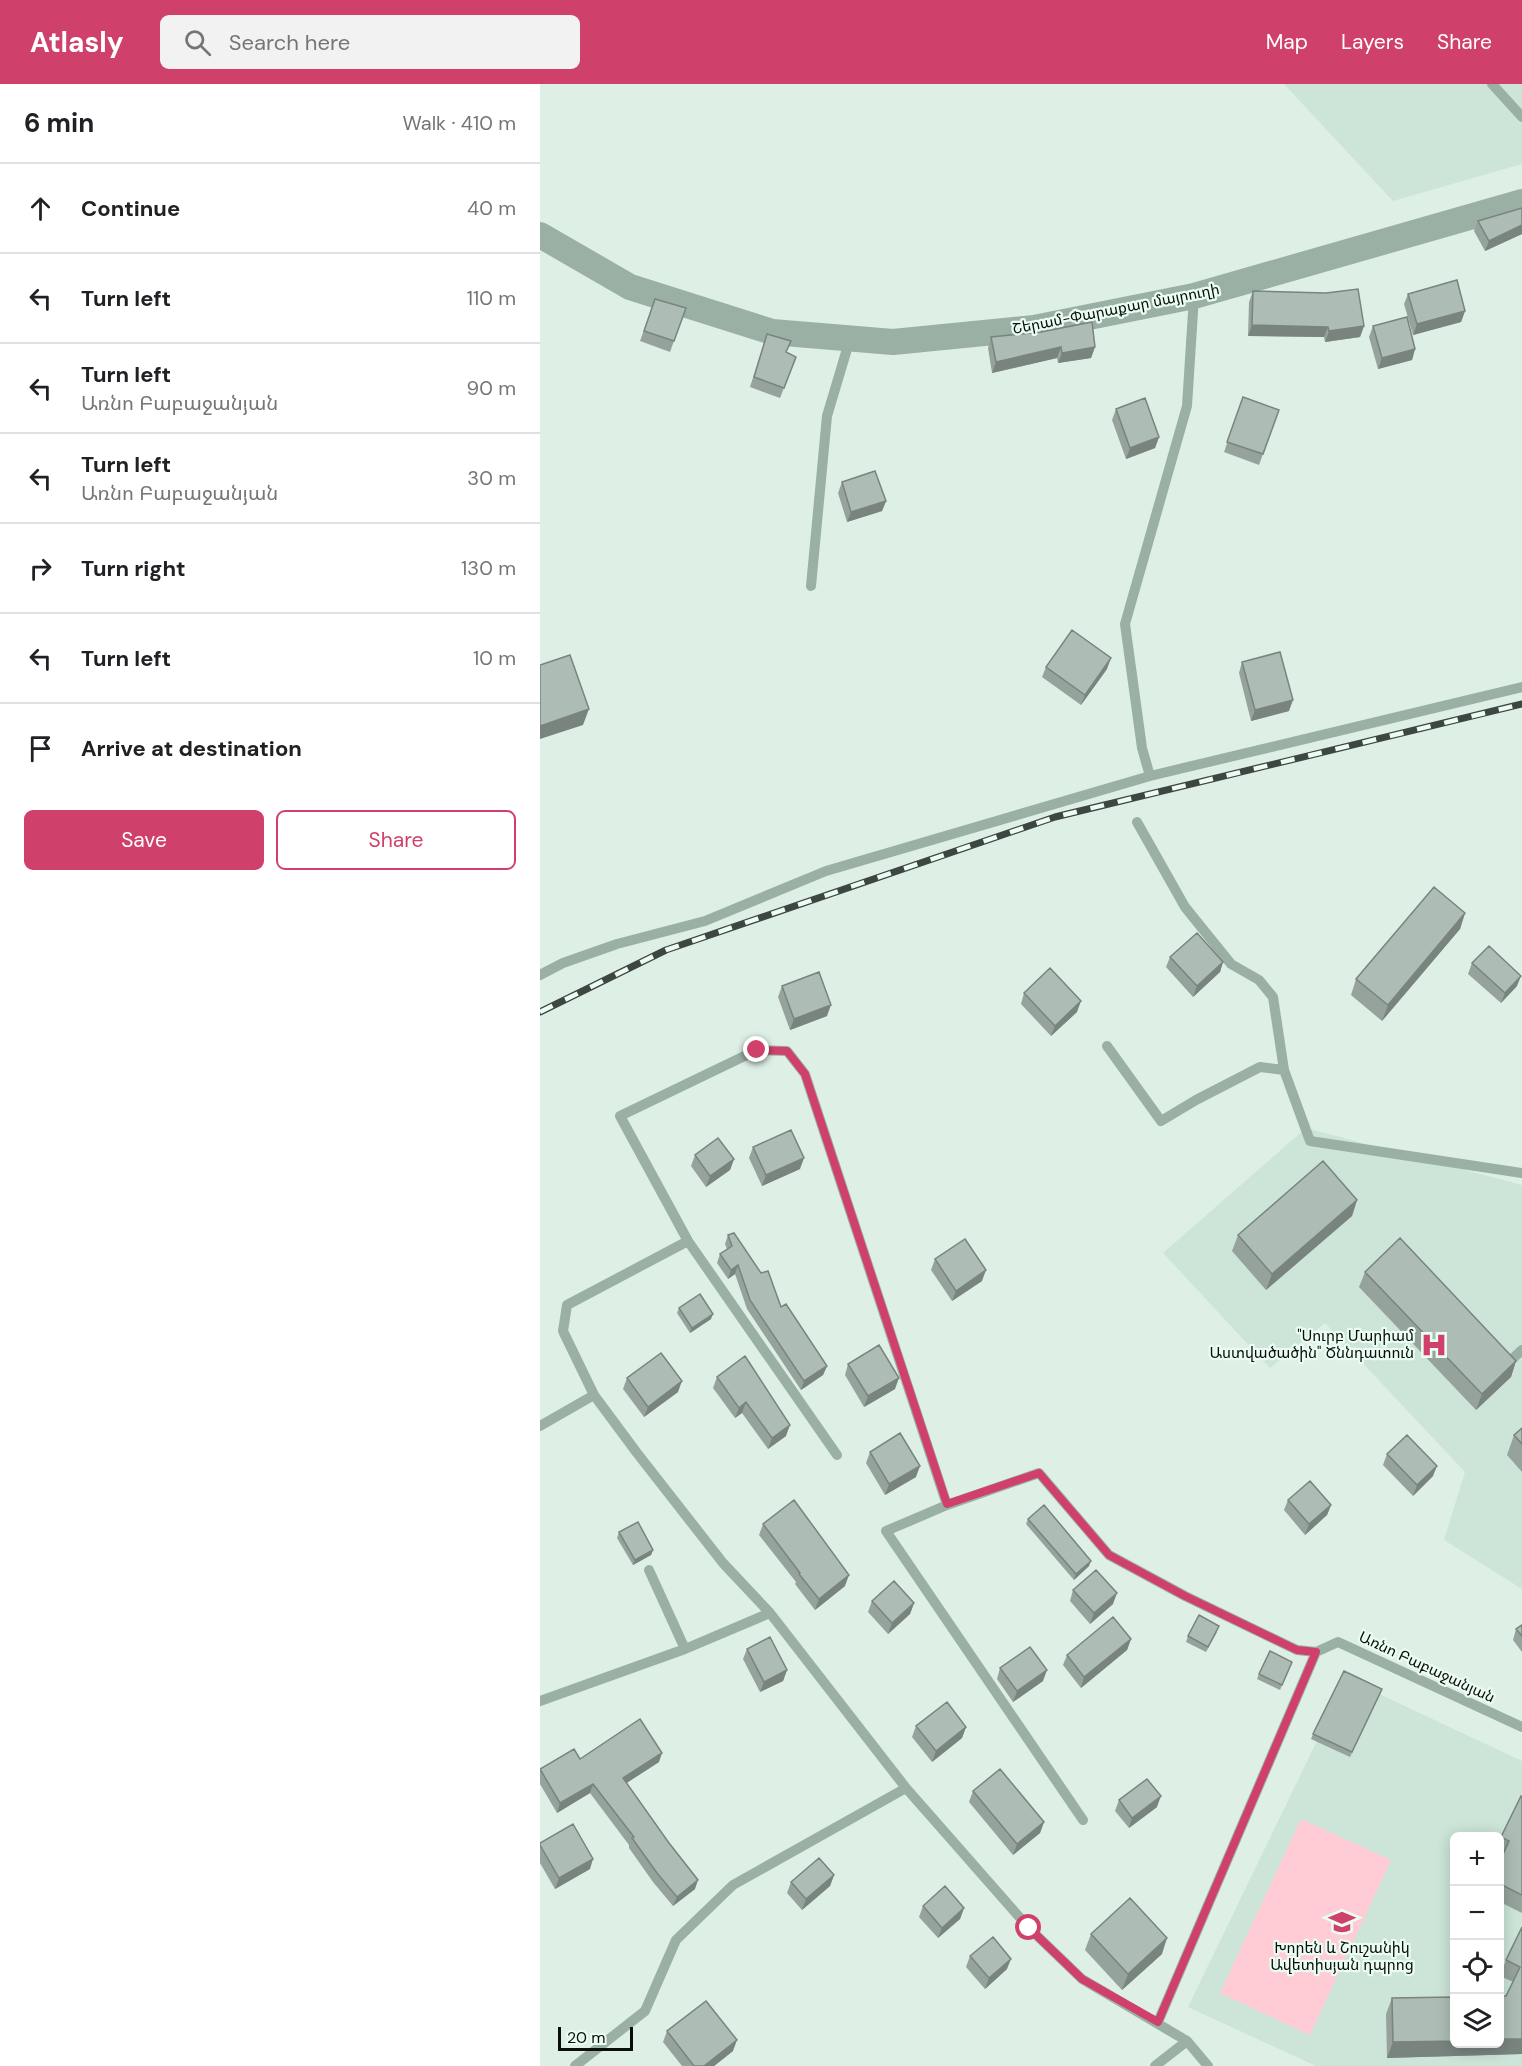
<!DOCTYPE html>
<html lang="en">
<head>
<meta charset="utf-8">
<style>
	:root { --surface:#fff; --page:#f2f2f2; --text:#202124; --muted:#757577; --line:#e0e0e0; --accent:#cf416b }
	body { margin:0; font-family:"DM Sans","Noto Sans Armenian",sans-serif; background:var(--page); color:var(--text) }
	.controls { position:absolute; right:18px; bottom:18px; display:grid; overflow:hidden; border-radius:9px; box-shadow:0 3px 15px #0003 }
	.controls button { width:54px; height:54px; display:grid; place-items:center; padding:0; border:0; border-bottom:2px solid var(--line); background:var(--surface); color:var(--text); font:30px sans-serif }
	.scale { position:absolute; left:18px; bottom:15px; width:75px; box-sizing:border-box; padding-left:6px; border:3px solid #090e0b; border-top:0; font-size:16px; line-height:21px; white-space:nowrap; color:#090e0b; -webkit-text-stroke:4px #ebfcf3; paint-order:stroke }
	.stop { position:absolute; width:18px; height:18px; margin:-14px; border:4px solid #cf416b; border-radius:50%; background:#fff }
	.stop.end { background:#cf416b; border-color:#fff; box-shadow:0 2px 6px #0008 }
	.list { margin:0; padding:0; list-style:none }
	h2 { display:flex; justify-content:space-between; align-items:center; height:78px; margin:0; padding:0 24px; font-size:26px }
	h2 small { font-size:20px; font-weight:400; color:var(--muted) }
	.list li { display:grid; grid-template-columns:39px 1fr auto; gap:18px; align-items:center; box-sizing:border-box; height:90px; padding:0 24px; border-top:2px solid var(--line) }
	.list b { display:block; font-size:22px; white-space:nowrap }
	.list p { margin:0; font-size:20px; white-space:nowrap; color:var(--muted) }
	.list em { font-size:20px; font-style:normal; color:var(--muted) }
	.actions { display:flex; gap:12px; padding:18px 24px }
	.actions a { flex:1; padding:14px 0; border:2px solid var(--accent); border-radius:9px; text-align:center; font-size:21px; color:var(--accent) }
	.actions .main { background:var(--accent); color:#fff }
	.icon { flex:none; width:33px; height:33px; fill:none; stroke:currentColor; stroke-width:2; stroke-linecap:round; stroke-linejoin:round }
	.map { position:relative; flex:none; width:982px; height:1982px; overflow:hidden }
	header { display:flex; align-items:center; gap:36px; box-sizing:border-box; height:84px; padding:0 30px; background:var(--accent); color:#fff }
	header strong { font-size:28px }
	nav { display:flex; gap:33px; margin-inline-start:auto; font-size:21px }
	.search { width:420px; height:54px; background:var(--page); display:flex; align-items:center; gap:15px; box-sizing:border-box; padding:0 21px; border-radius:9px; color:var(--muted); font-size:22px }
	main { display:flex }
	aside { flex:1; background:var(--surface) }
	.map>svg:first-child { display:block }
	.built { fill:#cce5d8; fill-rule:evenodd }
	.grass { fill:#ffccd5 }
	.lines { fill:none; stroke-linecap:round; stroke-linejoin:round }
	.service { stroke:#9bb0a5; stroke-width:10 }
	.tertiary { stroke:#9bb0a5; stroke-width:26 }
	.rail-casing { stroke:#3e4642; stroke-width:7 }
	.rail { stroke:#ebfcf3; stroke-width:4.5; stroke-dasharray:14; stroke-linecap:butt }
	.wall { fill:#95a39c }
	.shaded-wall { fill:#79847f }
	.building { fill:#adbdb5; stroke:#79847f; stroke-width:1.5 }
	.route { stroke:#cf416b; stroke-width:8 }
	.labels { text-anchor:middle; stroke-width:4.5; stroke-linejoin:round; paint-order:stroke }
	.street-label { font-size:15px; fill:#090e0b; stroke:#ebfcf3 }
	.poi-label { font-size:15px; fill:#090e0b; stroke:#ebfcf3; text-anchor:end }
</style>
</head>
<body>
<header>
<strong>Atlasly</strong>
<div class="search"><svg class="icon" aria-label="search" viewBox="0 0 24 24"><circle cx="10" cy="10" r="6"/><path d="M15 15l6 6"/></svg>Search here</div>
<nav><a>Map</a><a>Layers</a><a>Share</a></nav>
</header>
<main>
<aside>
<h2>6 min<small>Walk · 410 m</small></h2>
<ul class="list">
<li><svg class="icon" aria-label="ahead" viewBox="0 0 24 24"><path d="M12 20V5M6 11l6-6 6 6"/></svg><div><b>Continue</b></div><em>40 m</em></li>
<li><svg class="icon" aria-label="left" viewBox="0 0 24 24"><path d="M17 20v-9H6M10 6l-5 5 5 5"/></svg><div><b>Turn left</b></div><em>110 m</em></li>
<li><svg class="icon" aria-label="left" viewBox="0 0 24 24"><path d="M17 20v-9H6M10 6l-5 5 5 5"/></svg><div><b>Turn left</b><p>Առնո Բաբաջանյան</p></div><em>90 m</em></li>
<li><svg class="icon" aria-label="left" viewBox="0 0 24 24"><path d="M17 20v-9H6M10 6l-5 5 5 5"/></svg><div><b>Turn left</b><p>Առնո Բաբաջանյան</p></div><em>30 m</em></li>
<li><svg class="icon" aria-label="right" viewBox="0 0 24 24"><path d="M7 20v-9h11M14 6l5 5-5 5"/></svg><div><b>Turn right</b></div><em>130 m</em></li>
<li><svg class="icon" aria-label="left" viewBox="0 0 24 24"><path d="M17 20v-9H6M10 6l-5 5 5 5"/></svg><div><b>Turn left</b></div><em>10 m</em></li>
<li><svg class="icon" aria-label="arrive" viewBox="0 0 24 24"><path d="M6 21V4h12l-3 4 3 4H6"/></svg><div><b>Arrive at destination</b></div></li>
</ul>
<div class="actions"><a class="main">Save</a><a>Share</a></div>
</aside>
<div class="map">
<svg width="982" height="1982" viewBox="0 0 982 1982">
	<rect width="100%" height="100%" fill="#deefe6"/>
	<!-- built -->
	<path class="built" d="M 744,0 L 982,0 L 982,80 L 853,117 Z
		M 766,1044 L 982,1101 L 982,1505 L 904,1456 L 925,1388 L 785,1239 L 730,1284 L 623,1169 Z
		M 807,1595 L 982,1677 L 982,1982 L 776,1982 L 648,1923 ZM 914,1752 L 960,1752 L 960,1960 L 914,1960 Z"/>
	<!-- grass -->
	<path class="grass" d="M 761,1735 L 851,1776 L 770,1951 L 680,1909 Z"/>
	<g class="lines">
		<!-- service -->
		<path class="service" d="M 952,0 L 982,33
			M 271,502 L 287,332 L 310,255
			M 610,692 L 602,664 L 585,540 L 647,322 L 654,212
			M 597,738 L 645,823 L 691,880 L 719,896 L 733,913 L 744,986 L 770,1057 L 982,1089
			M 0,891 L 23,879 L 77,860 L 165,837 L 286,787 L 610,692 L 982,603
			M 567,962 L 621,1037 L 656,1016 L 720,983 L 744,986
			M 148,1157 L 27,1221 L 23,1247 L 54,1311 L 97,1369 L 183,1479 L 230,1529 L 366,1704 L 489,1844 L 542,1895 L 647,1957 L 668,1982
			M 970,1277 L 982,1266
			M 0,1342 L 54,1311
			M 297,1371 L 148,1157 L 80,1032 L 217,966 L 247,967 L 265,990 L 407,1421
			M 109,1486 L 145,1565
			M 0,1617 L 145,1565 L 230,1529
			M 543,1736 L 346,1447 L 407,1421 L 499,1389 L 569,1471 L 645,1512 L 757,1566 L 776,1568 L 798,1558 L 982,1643
			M 618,1938 L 776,1568
			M 35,1982 L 105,1927 L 136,1856 L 193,1801 L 366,1704
			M 615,1982 L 647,1957"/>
		<!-- tertiary -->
		<path class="tertiary" d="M 0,151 L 90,203 L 232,248 L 353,258 L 494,244 L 654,212 L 982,118"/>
		<!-- rail casing -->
		<g class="rail-casing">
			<path id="rail" d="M 0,928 L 126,866 L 515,733 L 982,620"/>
		</g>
		<!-- rail -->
		<use href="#rail" class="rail"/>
	</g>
	<!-- wall -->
	<path class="wall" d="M 982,124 L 982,150 L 945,167 L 934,147 L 938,137 Z
		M 713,207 L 824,242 L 820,253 L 785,258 L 784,253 L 708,252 L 709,218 Z
		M 868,210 L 925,227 L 921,238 L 873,251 L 864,220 Z
		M 115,215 L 146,224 L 130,268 L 100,257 Z
		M 833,242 L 875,265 L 872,276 L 838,285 L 829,253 Z
		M 227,250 L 247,269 L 256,273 L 240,314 L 210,303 Z
		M 451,253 L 555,263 L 551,274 L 518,279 L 517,274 L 452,289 L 448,264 Z
		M 703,313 L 723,370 L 719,381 L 684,368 Z
		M 576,325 L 619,353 L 615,364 L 586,375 L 572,336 Z
		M 302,398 L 346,417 L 342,427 L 307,438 L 298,409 Z
		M 702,578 L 749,627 L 711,637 L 699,589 Z
		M 506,583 L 567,585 L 541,621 L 502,593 Z
		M 925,829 L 920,845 L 842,937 L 811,911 L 816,895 Z
		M 630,873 L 683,878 L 680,888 L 653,913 L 626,883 Z
		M 932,879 L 977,902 L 961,919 L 928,890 Z
		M 242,902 L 287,932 L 250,946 L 238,913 Z
		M 484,909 L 537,928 L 511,952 L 481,920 Z
		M 213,1063 L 260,1085 L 222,1102 L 209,1074 Z
		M 155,1071 L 194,1075 L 190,1086 L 166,1103 L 151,1082 Z
		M 817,1116 L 812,1132 L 726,1206 L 692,1167 L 698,1151 Z
		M 188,1151 L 241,1223 L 287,1282 L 283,1291 L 261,1306 L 207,1225 L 195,1190 L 188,1195 L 177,1179 L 180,1170 L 187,1165 L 185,1160 Z
		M 395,1175 L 442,1197 L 412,1217 L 391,1186 Z
		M 825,1188 L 976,1277 L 971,1293 L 936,1326 L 819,1203 Z
		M 139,1224 L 171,1235 L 150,1249 L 137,1229 Z
		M 308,1280 L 355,1305 L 324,1323 L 305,1291 Z
		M 177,1293 L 246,1352 L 228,1365 L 202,1329 L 195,1334 L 173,1304 Z
		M 87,1294 L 138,1308 L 104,1333 L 83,1305 Z
		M 982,1344 L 982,1388 L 967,1371 L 974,1351 Z
		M 330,1368 L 376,1393 L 345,1411 L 326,1379 Z
		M 847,1370 L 893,1392 L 873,1412 L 843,1381 Z
		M 748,1416 L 791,1421 L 787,1431 L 765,1451 L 744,1426 Z
		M 488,1435 L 549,1482 L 534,1496 L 486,1440 Z
		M 223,1440 L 305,1502 L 275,1526 L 255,1500 L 256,1498 L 219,1451 Z
		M 79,1448 L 113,1466 L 111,1471 L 93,1481 L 77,1454 Z
		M 533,1506 L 573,1520 L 550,1540 L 530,1517 Z
		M 332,1517 L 374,1519 L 370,1530 L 348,1550 L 328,1528 Z
		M 982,1541 L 982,1568 L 973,1556 L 976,1545 Z
		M 677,1548 L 666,1568 L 646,1558 L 648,1552 Z
		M 591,1555 L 587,1566 L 541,1604 L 523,1581 L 527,1571 Z
		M 207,1565 L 247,1586 L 243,1597 L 220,1608 L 203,1575 Z
		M 750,1583 L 740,1606 L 717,1595 L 719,1590 Z
		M 460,1584 L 503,1597 L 473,1618 L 457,1595 Z
		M 840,1610 L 810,1673 L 771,1655 L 773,1650 Z
		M 376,1642 L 426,1643 L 422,1654 L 392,1678 L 372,1653 Z
		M 40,1675 L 119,1678 L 86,1699 L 155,1805 L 133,1822 L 113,1798 L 89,1764 L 89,1761 L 50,1709 L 17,1729 L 0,1700 L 0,1685 Z
		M 433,1707 L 504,1738 L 500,1749 L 473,1771 L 429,1718 Z
		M 982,1713 L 982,1829 L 960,1818 L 960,1777 L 962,1772 L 960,1771 L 960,1757 Z
		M 579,1716 L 617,1723 L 589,1744 L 575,1727 Z
		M 0,1759 L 50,1785 L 15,1805 L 0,1779 Z
		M 294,1791 L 290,1802 L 262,1826 L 247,1809 L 251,1798 Z
		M 383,1822 L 424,1824 L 420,1835 L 398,1854 L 379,1833 Z
		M 982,1843 L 982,1970 L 847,1974 L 846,1930 L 852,1914 L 966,1912 L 973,1898 L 960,1892 L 966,1876 Z
		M 551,1850 L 622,1870 L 582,1906 L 545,1866 Z
		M 430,1872 L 467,1885 L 445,1905 L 426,1883 Z
		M 127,1947 L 193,1967 L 174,1982 L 142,1982 L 123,1958 Z"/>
	<!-- shaded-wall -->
	<path class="shaded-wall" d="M 982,141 L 982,150 L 945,167 L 949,157 Z
		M 925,227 L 921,238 L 873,251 L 877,240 Z
		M 712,241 L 788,243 L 784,253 L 708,252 Z
		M 824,242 L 820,253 L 785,258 L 789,247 Z
		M 521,263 L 517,274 L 452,289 L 456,278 Z
		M 555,263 L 551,274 L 518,279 L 522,269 Z
		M 875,265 L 872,276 L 838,285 L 842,274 Z
		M 619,353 L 615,364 L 586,375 L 590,364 Z
		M 346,417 L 342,427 L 307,438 L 311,428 Z
		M 571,574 L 567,585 L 541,621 L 545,611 Z
		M 753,616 L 749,627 L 711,637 L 715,626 Z
		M 49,625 L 43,641 L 0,655 L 0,642 Z
		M 925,829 L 920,845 L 842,937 L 848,921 Z
		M 683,878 L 680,888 L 653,913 L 657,902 Z
		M 981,892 L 977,902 L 961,919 L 965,909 Z
		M 541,917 L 537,928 L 511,952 L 515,942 Z
		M 291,921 L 287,932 L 250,946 L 254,935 Z
		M 264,1074 L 260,1085 L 222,1102 L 226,1091 Z
		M 194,1075 L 190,1086 L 166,1103 L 170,1092 Z
		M 817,1116 L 812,1132 L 726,1206 L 732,1190 Z
		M 198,1181 L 195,1190 L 188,1195 L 191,1186 Z
		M 446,1186 L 442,1197 L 412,1217 L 416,1207 Z
		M 173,1230 L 171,1235 L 150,1249 L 152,1244 Z
		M 976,1277 L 971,1293 L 936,1326 L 942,1310 Z
		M 287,1282 L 283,1291 L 261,1306 L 264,1297 Z
		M 359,1294 L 355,1305 L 324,1323 L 328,1312 Z
		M 142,1297 L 138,1308 L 104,1333 L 108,1323 Z
		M 206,1318 L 202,1329 L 195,1334 L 199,1324 Z
		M 250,1341 L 246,1352 L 228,1365 L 232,1354 Z
		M 380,1382 L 376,1393 L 345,1411 L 349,1400 Z
		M 897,1382 L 893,1392 L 873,1412 L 877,1401 Z
		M 791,1421 L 787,1431 L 765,1451 L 769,1440 Z
		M 113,1466 L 111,1471 L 93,1481 L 95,1476 Z
		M 551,1477 L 549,1482 L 534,1496 L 536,1490 Z
		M 309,1491 L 305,1502 L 275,1526 L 279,1515 Z
		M 577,1509 L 573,1520 L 550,1540 L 554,1529 Z
		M 374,1519 L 370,1530 L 348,1550 L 352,1539 Z
		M 591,1555 L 587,1566 L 541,1604 L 544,1593 Z
		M 247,1586 L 243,1597 L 220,1608 L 224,1598 Z
		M 507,1586 L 503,1597 L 473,1618 L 477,1607 Z
		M 426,1643 L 422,1654 L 392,1678 L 396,1667 Z
		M 122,1669 L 119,1678 L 79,1704 L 83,1694 Z
		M 53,1700 L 50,1709 L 17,1729 L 20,1719 Z
		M 621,1712 L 617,1723 L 589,1744 L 592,1734 Z
		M 504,1738 L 500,1749 L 473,1771 L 477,1760 Z
		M 53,1775 L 50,1785 L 15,1805 L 19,1794 Z
		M 294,1791 L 290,1802 L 262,1826 L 266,1815 Z
		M 158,1796 L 155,1805 L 133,1822 L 137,1813 Z
		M 424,1824 L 420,1835 L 398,1854 L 402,1844 Z
		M 627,1854 L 622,1870 L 582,1906 L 588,1890 Z
		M 471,1875 L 467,1885 L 445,1905 L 449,1894 Z
		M 960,1955 L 982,1955 L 982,1970 L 847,1974 L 853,1958 L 915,1957 L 915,1959 L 960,1959 Z
		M 197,1956 L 193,1967 L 174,1982 L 164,1982 Z"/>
	<!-- building -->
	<path class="building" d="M 982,124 L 982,141 L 949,157 L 938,137 Z
		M 917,196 L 925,227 L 877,240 L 868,210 Z
		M 818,205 L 824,242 L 789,247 L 788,243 L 712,241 L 713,207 L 786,209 Z
		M 115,215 L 146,224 L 134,257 L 104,247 Z
		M 867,233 L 875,265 L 842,274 L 833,242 Z
		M 552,238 L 555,263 L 522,269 L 521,263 L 456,278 L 451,253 L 501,248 Z
		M 227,250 L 251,257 L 246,268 L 256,273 L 244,304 L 214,293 Z
		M 703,313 L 739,326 L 723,370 L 687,358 Z
		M 605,314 L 619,353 L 590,364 L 576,325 Z
		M 335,387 L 346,417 L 311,428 L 302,398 Z
		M 532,546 L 571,574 L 545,611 L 506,583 Z
		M 740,568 L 753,616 L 715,626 L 702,578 Z
		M 30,571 L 49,625 L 0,642 L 0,581 Z
		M 894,803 L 925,829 L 848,921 L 816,895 Z
		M 657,849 L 683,878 L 657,902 L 630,873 Z
		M 949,862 L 981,892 L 965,909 L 932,879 Z
		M 510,884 L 541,917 L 515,942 L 484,909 Z
		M 279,888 L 291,921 L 254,935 L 242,902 Z
		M 251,1046 L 264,1074 L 226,1091 L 213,1063 Z
		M 178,1054 L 194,1075 L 170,1092 L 155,1071 Z
		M 783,1077 L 817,1116 L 732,1190 L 698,1151 Z
		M 194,1149 L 221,1189 L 228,1187 L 241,1223 L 246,1220 L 287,1282 L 264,1297 L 210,1216 L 198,1181 L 191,1186 L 180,1170 L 192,1162 L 188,1151 Z
		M 860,1154 L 976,1277 L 942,1310 L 825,1188 Z
		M 425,1155 L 446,1186 L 416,1207 L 395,1175 Z
		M 160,1210 L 173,1230 L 152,1244 L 139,1224 Z
		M 339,1261 L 359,1294 L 328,1312 L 308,1280 Z
		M 121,1269 L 142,1297 L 108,1323 L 87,1294 Z
		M 205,1272 L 250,1341 L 232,1354 L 206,1318 L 199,1324 L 177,1293 Z
		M 982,1344 L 982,1360 L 974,1351 Z
		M 360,1349 L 380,1382 L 349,1400 L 330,1368 Z
		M 867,1351 L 897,1382 L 877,1401 L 847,1370 Z
		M 770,1397 L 791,1421 L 769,1440 L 748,1416 Z
		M 254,1416 L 309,1491 L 279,1515 L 259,1490 L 260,1489 L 223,1440 Z
		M 504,1421 L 551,1477 L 536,1490 L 488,1435 Z
		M 98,1438 L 113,1466 L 95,1476 L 79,1448 Z
		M 556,1486 L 577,1509 L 554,1529 L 533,1506 Z
		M 354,1497 L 374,1519 L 352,1539 L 332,1517 Z
		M 659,1531 L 679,1542 L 668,1563 L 648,1552 Z
		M 573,1533 L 591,1555 L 544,1593 L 527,1571 Z
		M 982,1541 L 982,1552 L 976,1545 Z
		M 230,1553 L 247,1586 L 224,1598 L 207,1565 Z
		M 490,1563 L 507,1586 L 477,1607 L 460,1584 Z
		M 730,1567 L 752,1578 L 742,1601 L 719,1590 Z
		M 804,1587 L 842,1605 L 812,1668 L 773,1650 Z
		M 407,1618 L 426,1643 L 396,1667 L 376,1642 Z
		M 100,1635 L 122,1669 L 83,1694 L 129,1759 L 158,1796 L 137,1813 L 117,1789 L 92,1754 L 94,1753 L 53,1700 L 20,1719 L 0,1685 L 34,1665 L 40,1675 Z
		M 460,1685 L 504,1738 L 477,1760 L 433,1707 Z
		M 607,1695 L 621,1712 L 592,1734 L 579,1716 Z
		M 981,1712 L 982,1713 L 982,1811 L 960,1800 L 960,1777 L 969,1757 L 961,1753 Z
		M 33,1740 L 53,1775 L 19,1794 L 0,1761 L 0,1759 Z
		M 279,1774 L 294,1791 L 266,1815 L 251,1798 Z
		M 405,1802 L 424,1824 L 402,1844 L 383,1822 Z
		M 590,1814 L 627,1854 L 588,1890 L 551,1850 Z
		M 982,1843 L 982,1955 L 960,1955 L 960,1912 L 966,1912 L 980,1883 L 966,1876 Z
		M 453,1853 L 471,1875 L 449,1894 L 430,1872 Z
		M 915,1913 L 915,1957 L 853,1958 L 852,1914 Z
		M 166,1917 L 197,1956 L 164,1982 L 154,1982 L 127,1947 Z"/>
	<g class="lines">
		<!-- route -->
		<path class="route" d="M 217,966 L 247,967 L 265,990 L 407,1420 L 499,1389 L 569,1471 L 645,1512 L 757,1566 L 776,1568 L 618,1938 L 542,1895 L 489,1844"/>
	</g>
	<!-- icons -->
	<defs>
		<g id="hospital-bare" transform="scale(2.07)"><path d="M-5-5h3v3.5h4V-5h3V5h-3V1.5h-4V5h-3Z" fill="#cf416b" stroke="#ebfcf3" stroke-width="2.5" paint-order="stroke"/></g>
		<g id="school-bare" transform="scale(2.07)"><path d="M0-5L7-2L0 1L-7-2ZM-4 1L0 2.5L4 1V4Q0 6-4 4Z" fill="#cf416b" stroke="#ebfcf3" stroke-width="2.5" paint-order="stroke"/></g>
	</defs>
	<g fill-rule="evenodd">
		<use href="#hospital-bare" x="894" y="1261"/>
		<use href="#school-bare" x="802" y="1838"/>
	</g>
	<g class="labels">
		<!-- street labels -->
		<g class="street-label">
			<text transform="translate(576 225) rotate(-11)" y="5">Շերամ-Փարաքար մայրուղի</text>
			<text transform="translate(887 1583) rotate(25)" y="5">Առնո Բաբաջանյան</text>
		</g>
		<!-- poi labels -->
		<g class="poi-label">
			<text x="874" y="1257">"Սուրբ Մարիամ<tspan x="874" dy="17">Աստվածածին" Ծննդատուն</tspan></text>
			<text x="802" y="1869" text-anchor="middle">Խորեն և Շուշանիկ<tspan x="802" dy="17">Ավետիսյան դպրոց</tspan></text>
		</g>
	</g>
</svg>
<div class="controls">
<button>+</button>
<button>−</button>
<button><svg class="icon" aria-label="locate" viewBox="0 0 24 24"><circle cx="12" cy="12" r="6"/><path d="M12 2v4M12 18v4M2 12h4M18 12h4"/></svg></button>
<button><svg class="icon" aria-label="layers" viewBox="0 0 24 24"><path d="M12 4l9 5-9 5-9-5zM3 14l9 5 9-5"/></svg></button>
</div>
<div class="scale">20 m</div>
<div class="stop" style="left:489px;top:1844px"></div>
<div class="stop end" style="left:217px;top:966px"></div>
</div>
</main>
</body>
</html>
